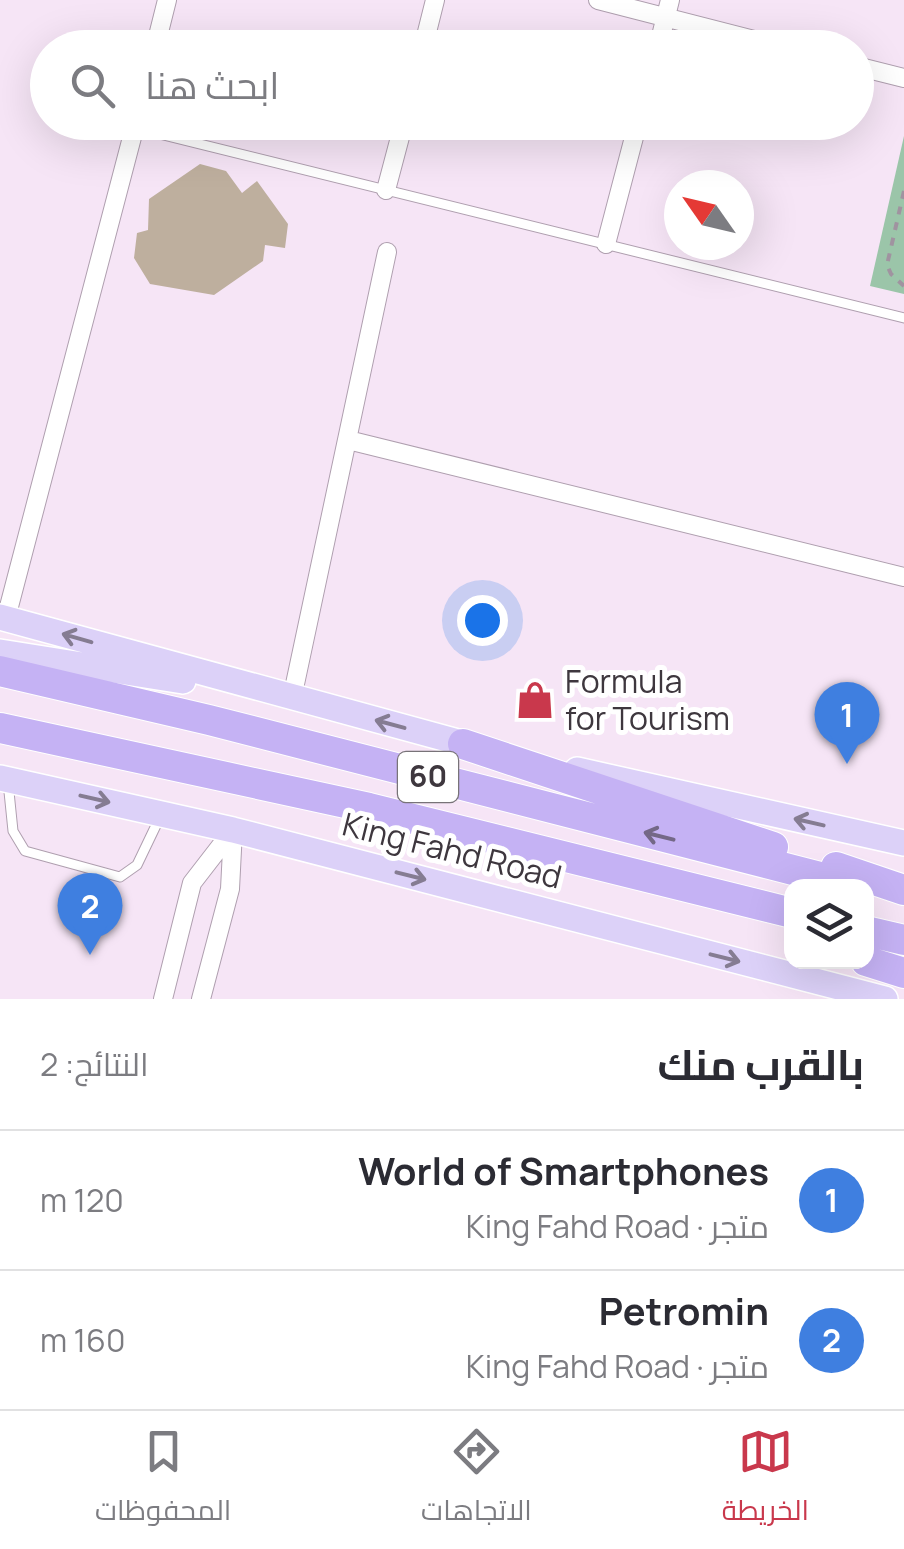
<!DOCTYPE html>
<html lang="ar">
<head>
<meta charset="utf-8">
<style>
	:root { --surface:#fff; --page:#f7f7f7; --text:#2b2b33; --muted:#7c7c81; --line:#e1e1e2; --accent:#c9384c }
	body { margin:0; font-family:Manrope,Cairo,sans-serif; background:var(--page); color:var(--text); direction:rtl }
	.controls { position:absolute; right:30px; bottom:30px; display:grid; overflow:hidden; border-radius:20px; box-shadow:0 10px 40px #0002 }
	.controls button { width:90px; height:90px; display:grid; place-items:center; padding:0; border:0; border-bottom:2px solid var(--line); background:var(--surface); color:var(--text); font:50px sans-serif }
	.compass { position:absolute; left:664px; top:170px; width:90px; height:90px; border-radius:50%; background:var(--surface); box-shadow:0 10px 40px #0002; rotate:304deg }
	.you { position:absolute; left:482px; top:620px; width:35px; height:35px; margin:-25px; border:8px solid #fff; border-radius:50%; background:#1a73e8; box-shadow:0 0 0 15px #1a73e833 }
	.badge { display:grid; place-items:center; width:65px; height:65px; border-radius:50%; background:var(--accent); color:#fff; font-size:32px; font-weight:700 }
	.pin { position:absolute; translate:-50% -82px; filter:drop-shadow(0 2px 5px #0008) }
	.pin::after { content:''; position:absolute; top:52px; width:35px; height:30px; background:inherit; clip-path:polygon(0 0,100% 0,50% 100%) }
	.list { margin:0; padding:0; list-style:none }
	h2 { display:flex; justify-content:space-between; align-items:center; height:130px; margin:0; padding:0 40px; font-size:42px }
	h2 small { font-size:32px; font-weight:400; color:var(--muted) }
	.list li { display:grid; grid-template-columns:65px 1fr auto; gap:30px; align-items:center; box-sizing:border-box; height:140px; padding:0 40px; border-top:2px solid var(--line) }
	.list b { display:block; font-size:38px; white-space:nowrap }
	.list p { margin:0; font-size:32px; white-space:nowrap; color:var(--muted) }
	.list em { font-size:32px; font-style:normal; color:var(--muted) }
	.icon { flex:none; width:55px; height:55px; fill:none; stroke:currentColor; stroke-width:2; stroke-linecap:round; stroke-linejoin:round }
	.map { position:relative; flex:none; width:904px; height:999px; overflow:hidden; direction:ltr }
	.search { position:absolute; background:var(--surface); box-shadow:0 10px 40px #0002; left:30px; right:30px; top:30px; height:110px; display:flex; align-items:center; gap:25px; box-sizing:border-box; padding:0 35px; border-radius:55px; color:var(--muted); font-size:38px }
	.sheet { height:410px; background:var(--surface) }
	nav { display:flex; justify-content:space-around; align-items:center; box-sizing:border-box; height:140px; border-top:2px solid var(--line); background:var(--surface); font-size:28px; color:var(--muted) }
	nav a { display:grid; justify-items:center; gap:5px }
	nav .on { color:var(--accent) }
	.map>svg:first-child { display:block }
	.green { fill:#9bc5a9 }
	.building { fill:#beaf9e }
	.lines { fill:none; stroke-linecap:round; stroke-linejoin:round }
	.lane-casing { stroke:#af9faf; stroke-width:11 }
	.street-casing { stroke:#af9faf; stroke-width:20 }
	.primary-casing { stroke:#fff; stroke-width:28 }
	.highway-casing { stroke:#fff; stroke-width:32 }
	.path { stroke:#a093a0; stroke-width:4; stroke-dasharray:8 8; stroke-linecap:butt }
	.lane { stroke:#fff; stroke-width:9 }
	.street { stroke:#fff; stroke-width:18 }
	.primary { stroke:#dcd1f8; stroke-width:25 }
	.highway { stroke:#c5b2f4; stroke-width:30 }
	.oneway { stroke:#857c92 }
	.oneway2 { stroke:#746887 }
	.labels { text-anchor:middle; stroke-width:10; stroke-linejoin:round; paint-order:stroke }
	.shield { fill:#fff; stroke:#787378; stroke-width:2.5 }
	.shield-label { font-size:30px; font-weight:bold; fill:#3e373e }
	.poi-label { font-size:32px; fill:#3e373e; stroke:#fff; text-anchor:start }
	.street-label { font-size:32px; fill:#3e373e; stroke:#fff }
</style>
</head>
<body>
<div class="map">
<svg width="904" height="999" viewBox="0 0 904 999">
	<rect width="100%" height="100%" fill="#f6e5f6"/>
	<!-- green -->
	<path class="green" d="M 904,136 L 904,294 L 870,286 Z"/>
	<!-- building -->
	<path class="building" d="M 200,164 L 226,171 L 242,193 L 257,181 L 288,224 L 285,248 L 265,245 L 263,261 L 214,295 L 150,284 L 134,258 L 137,233 L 148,230 L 149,199 Z"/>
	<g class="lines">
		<!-- lane casing -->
		<g class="lane-casing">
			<path id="lane" d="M 135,128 L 904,318
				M 8,782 L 13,831 L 25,851 L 120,877 L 137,865 L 160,817"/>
		</g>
		<!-- street casing -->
		<g class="street-casing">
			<path id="street" d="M 598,0 L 785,48
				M 155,48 L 167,0
				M 423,48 L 435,0
				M 658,48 L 670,0
				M 856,66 L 904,78
				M 386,190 L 404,122
				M 606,244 L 638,122
				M 348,440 L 904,577
				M 6,618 L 136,122
				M 292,698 L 387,252
				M 163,999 L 192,883 L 233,830
				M 201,999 L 230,889 L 233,830"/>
		</g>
		<!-- primary casing -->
		<g class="primary-casing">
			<path id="primary" d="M 0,617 L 480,748
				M 0,652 L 183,681
				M 577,770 L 904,843
				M 0,778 L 233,830 L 885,999"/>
		</g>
		<!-- highway casing -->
		<g class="highway-casing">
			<path id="highway" d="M 0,671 L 209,720 L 855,886
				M 0,728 L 369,808 L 792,913
				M 463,744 L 773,847
				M 836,867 L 904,890
				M 866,931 L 904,940
				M 866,961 L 904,973"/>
		</g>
		<!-- path -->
		<path class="path" d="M 904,191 L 887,265 L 891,274 L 904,286"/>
		<!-- lane -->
		<use href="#lane" class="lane"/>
		<!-- street -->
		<use href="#street" class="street"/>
		<!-- primary -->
		<use href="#primary" class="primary"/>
		<!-- highway -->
		<use href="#highway" class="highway"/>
	</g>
	<!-- one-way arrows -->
	<defs><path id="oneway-shaft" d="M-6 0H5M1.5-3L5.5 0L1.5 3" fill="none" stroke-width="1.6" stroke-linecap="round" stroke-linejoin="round" transform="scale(2.5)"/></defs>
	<g class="oneway">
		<use href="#oneway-shaft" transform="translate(77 638) rotate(-164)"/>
		<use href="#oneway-shaft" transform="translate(390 724) rotate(-165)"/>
		<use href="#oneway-shaft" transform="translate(95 799) rotate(13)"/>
		<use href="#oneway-shaft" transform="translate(809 822) rotate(-167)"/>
		<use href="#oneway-shaft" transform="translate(411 876) rotate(14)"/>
		<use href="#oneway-shaft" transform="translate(725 958) rotate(14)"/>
	</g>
	<use class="oneway2" href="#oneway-shaft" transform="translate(659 836) rotate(-166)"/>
	<!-- icons -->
	<defs>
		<g id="shop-bare" transform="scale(3)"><path d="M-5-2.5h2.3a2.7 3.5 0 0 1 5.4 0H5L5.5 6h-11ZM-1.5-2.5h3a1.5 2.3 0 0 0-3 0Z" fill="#c9384c" stroke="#fff" stroke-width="2.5" paint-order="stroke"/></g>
	</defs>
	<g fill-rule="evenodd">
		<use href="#shop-bare" x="535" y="700"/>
	</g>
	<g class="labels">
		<!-- shield labels -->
		<rect class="shield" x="398" y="752" width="60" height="50" rx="8"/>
		<g class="shield-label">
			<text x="428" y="787">60</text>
		</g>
		<!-- poi labels -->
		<g class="poi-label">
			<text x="565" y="693">Formula<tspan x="565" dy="37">for Tourism</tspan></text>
		</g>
		<!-- street labels -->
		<g class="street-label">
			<text transform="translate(452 851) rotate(14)" y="11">King Fahd Road</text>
		</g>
	</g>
</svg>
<div class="controls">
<button><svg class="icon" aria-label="layers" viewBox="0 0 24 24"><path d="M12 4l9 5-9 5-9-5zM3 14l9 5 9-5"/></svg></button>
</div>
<svg class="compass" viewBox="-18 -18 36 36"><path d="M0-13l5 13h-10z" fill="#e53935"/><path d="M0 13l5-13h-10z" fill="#7c7c81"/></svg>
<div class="you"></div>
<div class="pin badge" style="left:847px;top:764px;background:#3f7fe0">1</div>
<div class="pin badge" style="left:90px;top:955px;background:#3f7fe0">2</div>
<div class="search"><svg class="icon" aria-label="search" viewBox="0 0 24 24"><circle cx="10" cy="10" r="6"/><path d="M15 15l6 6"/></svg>ابحث هنا</div>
</div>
<section class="sheet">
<h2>بالقرب منك<small>النتائج: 2</small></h2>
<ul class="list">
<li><span class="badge" style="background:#3f7fe0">1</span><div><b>World of Smartphones</b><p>متجر · King Fahd Road</p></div><em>120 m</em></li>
<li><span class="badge" style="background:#3f7fe0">2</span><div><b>Petromin</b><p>متجر · King Fahd Road</p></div><em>160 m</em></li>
</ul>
</section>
<nav>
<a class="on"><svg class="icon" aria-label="map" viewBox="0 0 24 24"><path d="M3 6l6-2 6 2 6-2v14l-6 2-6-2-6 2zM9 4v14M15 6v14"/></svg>الخريطة</a>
<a><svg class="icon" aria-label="directions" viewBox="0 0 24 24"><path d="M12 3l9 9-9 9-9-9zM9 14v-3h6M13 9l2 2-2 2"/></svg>الاتجاهات</a>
<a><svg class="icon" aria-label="saved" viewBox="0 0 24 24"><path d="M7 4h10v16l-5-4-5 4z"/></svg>المحفوظات</a>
</nav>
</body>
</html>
